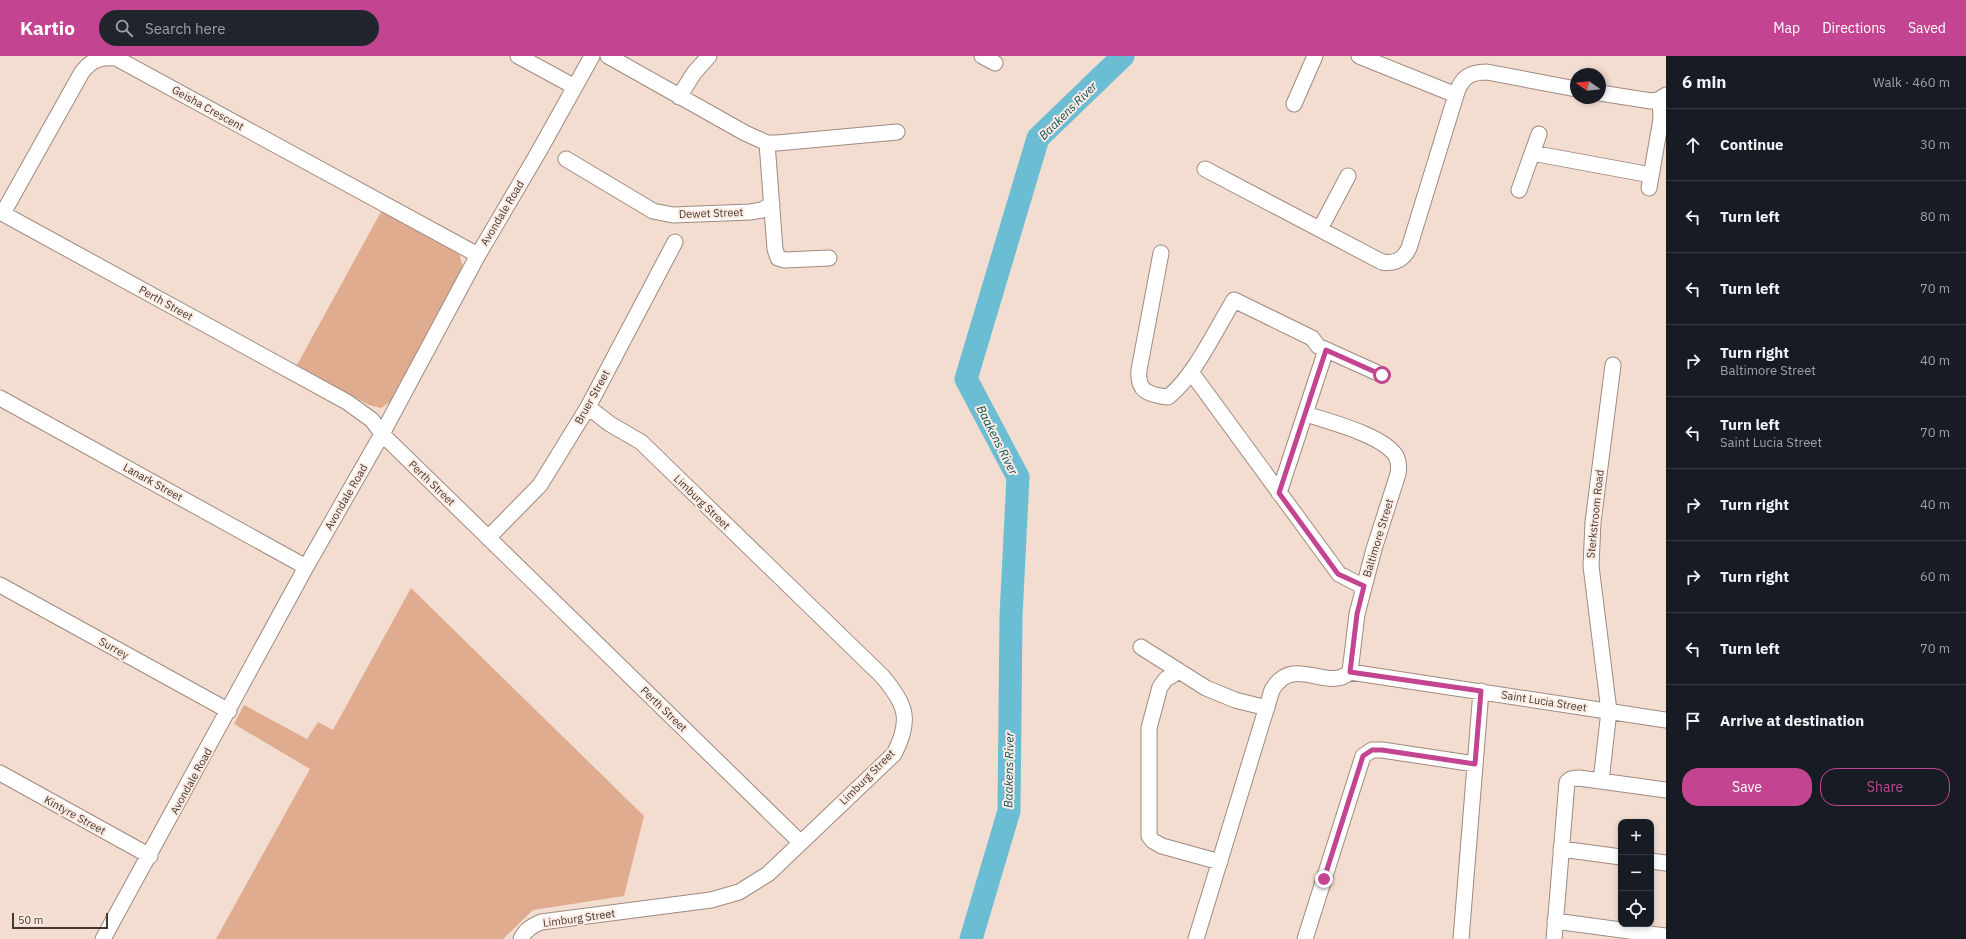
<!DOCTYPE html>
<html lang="en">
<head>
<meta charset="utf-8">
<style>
	:root { --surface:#171b24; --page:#20242c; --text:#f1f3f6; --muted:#9ea1a6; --line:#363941; --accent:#c34490 }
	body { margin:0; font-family:"IBM Plex Sans",sans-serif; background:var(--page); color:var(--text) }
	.controls { position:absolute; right:12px; bottom:12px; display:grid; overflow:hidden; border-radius:8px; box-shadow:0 2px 6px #0003 }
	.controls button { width:36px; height:36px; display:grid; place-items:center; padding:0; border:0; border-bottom:1px solid var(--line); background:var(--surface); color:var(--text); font:20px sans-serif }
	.compass { position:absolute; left:1570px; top:12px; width:36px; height:36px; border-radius:50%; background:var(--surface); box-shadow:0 2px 6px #0003; rotate:285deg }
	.scale { position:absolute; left:12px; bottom:10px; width:96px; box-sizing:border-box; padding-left:4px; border:2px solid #413833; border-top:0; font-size:11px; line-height:14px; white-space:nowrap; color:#413833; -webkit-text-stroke:3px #fdebe1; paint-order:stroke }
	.stop { position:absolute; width:12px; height:12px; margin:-9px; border:3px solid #c34490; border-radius:50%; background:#fff }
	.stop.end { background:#c34490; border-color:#fff; box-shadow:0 1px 4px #0008 }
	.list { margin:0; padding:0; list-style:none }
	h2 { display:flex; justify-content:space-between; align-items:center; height:52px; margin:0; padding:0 16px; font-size:17px }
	h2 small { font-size:13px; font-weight:400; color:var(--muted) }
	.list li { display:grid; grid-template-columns:26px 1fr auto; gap:12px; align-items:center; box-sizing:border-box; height:72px; padding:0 16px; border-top:1px solid var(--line) }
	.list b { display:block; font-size:15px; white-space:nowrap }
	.list p { margin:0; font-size:13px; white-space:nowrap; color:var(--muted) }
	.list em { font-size:13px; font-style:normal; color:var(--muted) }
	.actions { display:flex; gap:8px; padding:12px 16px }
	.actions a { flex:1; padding:9px 0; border:1px solid var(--accent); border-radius:16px; text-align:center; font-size:14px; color:var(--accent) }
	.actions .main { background:var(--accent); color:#fff }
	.icon { flex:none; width:22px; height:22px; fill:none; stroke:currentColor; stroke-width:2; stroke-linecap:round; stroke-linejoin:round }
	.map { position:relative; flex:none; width:1666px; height:883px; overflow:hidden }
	header { display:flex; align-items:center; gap:24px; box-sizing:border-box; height:56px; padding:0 20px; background:var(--accent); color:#fff }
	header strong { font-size:19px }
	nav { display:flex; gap:22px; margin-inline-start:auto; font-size:14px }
	.search { width:280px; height:36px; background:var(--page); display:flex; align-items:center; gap:10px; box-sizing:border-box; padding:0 14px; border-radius:22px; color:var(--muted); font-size:15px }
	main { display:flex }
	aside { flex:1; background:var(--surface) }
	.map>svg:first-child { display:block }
	.green { fill:#e0ac8f }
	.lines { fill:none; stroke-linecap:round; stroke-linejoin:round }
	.river { stroke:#6bbdd3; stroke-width:23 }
	.street-casing { stroke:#9f8a7f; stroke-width:17 }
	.street { stroke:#fff; stroke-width:15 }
	.route { stroke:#c34490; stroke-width:5 }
	.labels { text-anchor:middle; stroke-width:4; stroke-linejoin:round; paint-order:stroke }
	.street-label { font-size:11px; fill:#413833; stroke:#fdebe1 }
	.water-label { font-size:12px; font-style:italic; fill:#04505f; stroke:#fdebe1 }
</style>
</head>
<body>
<header>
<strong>Kartio</strong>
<div class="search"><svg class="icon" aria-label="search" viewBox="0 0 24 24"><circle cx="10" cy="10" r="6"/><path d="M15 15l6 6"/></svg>Search here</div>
<nav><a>Map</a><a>Directions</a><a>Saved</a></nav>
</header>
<main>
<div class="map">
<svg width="1666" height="883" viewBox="0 0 1666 883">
	<rect width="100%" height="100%" fill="#f3dcd0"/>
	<!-- green -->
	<path class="green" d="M 382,154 L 456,196 L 460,200 L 463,213 L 393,344 L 381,352 L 369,349 L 297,309 Z
		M 411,532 L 644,760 L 624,840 L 533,854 L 503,883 L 216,883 L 310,713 L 234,668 L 244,649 L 307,683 L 318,666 L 333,674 Z"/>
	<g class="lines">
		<!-- river -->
		<path class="river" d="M 971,883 L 1009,755 L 1011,560 L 1018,421 L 966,323 L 1038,82 L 1123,0"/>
		<!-- street casing -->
		<g class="street-casing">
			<path id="street" d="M 518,0 L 575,31
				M 608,0 L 745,77 L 767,87 L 777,87 L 897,76
				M 982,0 L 995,7
				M 1359,0 L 1456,39
				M 1600,37 L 1651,45 L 1658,44 L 1666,39
				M 679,41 L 694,17 L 709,0
				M 1294,48 L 1315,0
				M 767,87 L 775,193 L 778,202 L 785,204 L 829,202
				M 1532,97 L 1651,119
				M 566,103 L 653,155 L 673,159 L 750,156 L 762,154 L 772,148
				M 1205,113 L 1382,206 C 1395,208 1403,204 1409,192 L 1456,39 C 1461,22 1469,16 1487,16 L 1576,33
				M 1649,132 L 1661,63 L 1660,43
				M 1519,134 L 1539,78
				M 0,156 L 347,346 L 372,364 L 382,378 L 800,786
				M 3,157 L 82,16 C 92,3 101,1 116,2 L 478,199
				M 1320,173 L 1348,120
				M 1161,197 L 1139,314 C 1137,335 1148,339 1168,341 C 1194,321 1216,273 1234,244 L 1312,282 L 1318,290 L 1382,319
				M 1191,316 L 1339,518 L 1364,531
				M 0,342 L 306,511
				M 1306,358 C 1330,366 1383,379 1396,400 C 1399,406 1399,412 1398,418 L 1374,493 L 1357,558 L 1350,616
				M 1279,437 L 1326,294
				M 488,482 L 540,429 L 588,351 L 675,186
				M 0,529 L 229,655
				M 1141,591 L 1206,632 L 1235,644 L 1267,652
				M 1179,615 L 1166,623 L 1160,631 L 1149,672 L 1149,780 L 1153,785 L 1162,790 L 1220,806
				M 1350,616 L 1666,664
				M 0,717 L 150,800
				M 1601,725 L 1609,655 L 1591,510 L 1593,466 L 1613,309
				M 1561,793 L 1621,801
				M 1651,805 L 1666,807
				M 1555,865 L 1666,880
				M 103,883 L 306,511 L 382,378 L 478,199 L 538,97 L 592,0
				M 521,883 C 525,874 532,870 541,866 L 711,844 L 739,836 L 768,818 L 894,698 C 912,664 906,648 882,620 L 641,386 L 610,368 L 588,351
				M 1196,883 L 1272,634 C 1293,597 1327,637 1350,616
				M 1305,883 L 1363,700 L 1372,694 L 1382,694 L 1475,708
				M 1461,883 L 1481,635
				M 1554,883 L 1567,726 L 1571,723 L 1579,722 L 1666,734"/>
		</g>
		<!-- street -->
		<use href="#street" class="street"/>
	</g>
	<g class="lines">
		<!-- route -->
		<path class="route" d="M 1324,823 L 1363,700 L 1372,694 L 1382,694 L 1475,708 L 1481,635 L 1350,616 L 1357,558 L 1364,530 L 1338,518 L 1279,437 L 1326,294 L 1382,319"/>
	</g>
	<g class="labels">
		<!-- street labels -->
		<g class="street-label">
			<text transform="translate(208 52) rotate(29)" y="4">Geisha Crescent</text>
			<text transform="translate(502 157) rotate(-59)" y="4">Avondale Road</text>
			<text transform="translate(711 157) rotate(-2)" y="4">Dewet Street</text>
			<text transform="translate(166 247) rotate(29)" y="4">Perth Street</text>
			<text transform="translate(592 341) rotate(-61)" y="4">Bruer Street</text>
			<text transform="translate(153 426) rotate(29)" y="4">Lanark Street</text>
			<text transform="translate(432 427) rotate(44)" y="4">Perth Street</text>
			<text transform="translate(346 441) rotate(-60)" y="4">Avondale Road</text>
			<text transform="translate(702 446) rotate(44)" y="4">Limburg Street</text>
			<text transform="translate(1595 458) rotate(-84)" y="4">Sterkstroom Road</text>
			<text transform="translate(1378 482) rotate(-73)" y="4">Baltimore Street</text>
			<text transform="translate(114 592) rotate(29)" y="4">Surrey</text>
			<text transform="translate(1544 645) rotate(9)" y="4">Saint Lucia Street</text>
			<text transform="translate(664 653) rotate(44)" y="4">Perth Street</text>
			<text transform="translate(867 721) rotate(-45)" y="4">Limburg Street</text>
			<text transform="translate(191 725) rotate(-61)" y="4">Avondale Road</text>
			<text transform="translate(75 759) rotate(29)" y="4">Kintyre Street</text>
			<text transform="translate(579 862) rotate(-8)" y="4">Limburg Street</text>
		</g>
		<!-- water labels -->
		<g class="water-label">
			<text transform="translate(1068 55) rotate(-45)" y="4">Baakens River</text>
			<text transform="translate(997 384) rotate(63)" y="4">Baakens River</text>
			<text transform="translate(1009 714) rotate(-89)" y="4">Baakens River</text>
		</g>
	</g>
</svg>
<div class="controls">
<button>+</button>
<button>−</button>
<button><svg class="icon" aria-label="locate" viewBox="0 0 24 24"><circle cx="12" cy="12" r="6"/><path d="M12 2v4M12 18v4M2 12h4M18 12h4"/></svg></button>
</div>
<svg class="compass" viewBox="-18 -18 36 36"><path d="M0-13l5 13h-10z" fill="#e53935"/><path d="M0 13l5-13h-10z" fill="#9ea1a6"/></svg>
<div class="scale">50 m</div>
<div class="stop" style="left:1382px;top:319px"></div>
<div class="stop end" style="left:1324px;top:823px"></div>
</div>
<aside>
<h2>6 min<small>Walk · 460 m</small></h2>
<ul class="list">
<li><svg class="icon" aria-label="ahead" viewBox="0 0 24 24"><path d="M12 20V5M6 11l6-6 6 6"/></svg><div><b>Continue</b></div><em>30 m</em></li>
<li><svg class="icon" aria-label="left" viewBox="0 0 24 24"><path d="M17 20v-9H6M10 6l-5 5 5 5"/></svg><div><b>Turn left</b></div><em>80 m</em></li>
<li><svg class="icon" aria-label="left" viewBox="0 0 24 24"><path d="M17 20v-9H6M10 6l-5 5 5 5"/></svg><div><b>Turn left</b></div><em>70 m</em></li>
<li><svg class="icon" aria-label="right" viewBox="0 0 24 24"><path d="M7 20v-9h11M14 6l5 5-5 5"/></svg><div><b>Turn right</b><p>Baltimore Street</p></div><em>40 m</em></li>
<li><svg class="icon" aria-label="left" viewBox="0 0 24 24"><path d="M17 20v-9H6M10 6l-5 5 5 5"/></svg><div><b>Turn left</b><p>Saint Lucia Street</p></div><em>70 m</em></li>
<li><svg class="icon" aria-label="right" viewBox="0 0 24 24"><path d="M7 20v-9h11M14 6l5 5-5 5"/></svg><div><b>Turn right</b></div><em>40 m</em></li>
<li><svg class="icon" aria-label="right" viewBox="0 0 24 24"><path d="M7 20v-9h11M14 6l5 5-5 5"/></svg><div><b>Turn right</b></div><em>60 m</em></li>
<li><svg class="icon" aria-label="left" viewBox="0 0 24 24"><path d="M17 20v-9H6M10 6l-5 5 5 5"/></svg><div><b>Turn left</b></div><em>70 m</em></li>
<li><svg class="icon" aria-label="arrive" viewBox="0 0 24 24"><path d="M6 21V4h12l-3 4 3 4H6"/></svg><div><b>Arrive at destination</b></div></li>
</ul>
<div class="actions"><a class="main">Save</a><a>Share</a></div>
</aside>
</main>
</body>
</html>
